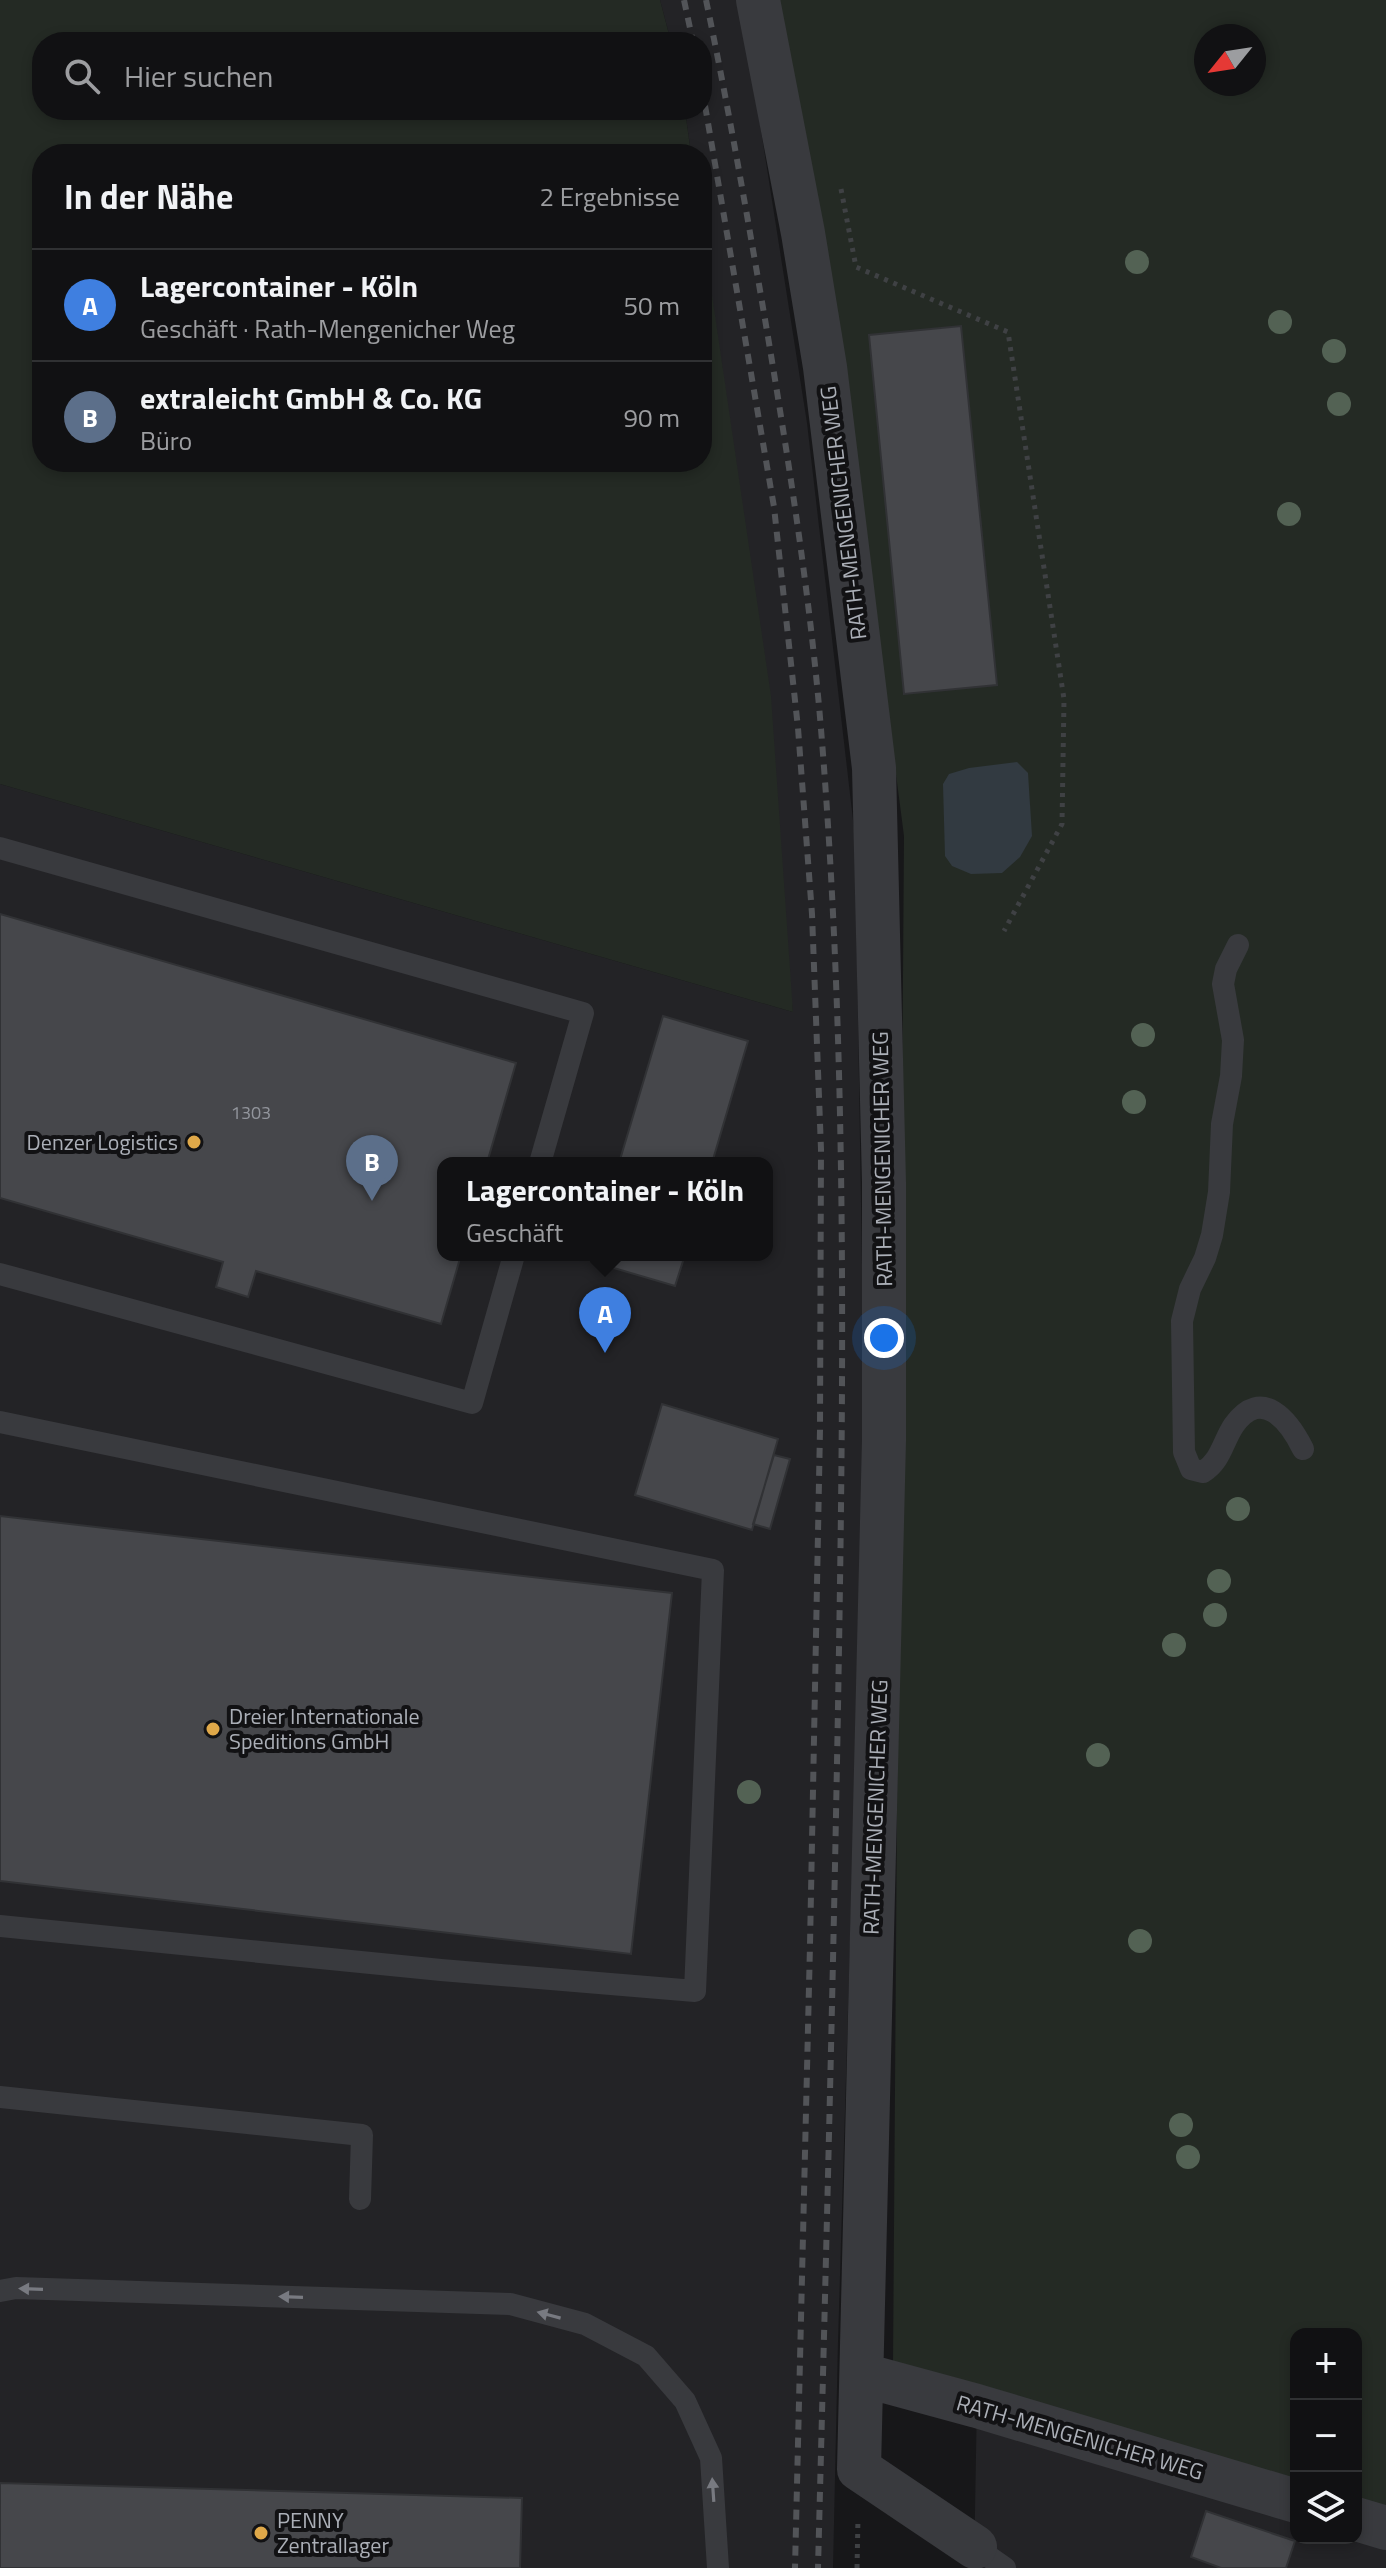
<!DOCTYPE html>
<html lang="de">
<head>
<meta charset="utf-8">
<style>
	:root { --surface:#111113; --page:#1e1f21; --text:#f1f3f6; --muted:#9c9da0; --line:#303133; --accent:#0b8043 }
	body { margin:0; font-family:"Titillium Web",sans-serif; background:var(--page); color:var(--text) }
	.controls { position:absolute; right:24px; bottom:24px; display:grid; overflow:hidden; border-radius:16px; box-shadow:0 4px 12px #0003 }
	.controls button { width:72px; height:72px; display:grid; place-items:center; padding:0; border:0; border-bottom:2px solid var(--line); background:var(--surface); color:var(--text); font:40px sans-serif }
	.compass { position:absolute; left:1194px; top:24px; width:72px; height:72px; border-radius:50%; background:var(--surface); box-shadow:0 4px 12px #0003; rotate:240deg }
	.you { position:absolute; left:884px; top:1338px; width:28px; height:28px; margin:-20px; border:6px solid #fff; border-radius:50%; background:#1a73e8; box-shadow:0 0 0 12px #1a73e833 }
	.badge { display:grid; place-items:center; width:52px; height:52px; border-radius:50%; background:var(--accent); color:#fff; font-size:26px; font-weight:700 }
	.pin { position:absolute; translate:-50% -66px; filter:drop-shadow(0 2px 4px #0008) }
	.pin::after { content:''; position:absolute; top:42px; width:28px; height:24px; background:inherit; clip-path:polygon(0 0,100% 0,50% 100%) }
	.popup { position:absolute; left:437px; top:1157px; width:336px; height:104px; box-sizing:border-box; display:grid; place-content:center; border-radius:16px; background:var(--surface); filter:drop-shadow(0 2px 6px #0005); font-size:26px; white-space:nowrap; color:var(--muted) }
	.popup b { font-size:30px; color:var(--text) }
	.popup::after { content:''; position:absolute; left:50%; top:100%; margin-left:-16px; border:16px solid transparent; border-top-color:var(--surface) }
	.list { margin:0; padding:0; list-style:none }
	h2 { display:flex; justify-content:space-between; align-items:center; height:104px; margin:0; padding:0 32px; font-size:34px }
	h2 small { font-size:26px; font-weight:400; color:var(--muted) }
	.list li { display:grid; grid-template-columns:52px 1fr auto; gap:24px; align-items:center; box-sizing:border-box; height:112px; padding:0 32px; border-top:2px solid var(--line) }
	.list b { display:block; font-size:30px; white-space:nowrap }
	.list p { margin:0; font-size:26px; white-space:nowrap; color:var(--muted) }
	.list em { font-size:26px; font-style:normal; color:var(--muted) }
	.icon { flex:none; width:44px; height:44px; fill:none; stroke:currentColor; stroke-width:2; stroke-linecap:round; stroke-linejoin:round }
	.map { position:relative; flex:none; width:1386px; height:2568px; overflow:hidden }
	.search { position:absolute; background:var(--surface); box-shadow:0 4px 12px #0003; left:32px; top:32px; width:680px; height:88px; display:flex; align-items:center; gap:20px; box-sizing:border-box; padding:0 28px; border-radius:32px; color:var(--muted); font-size:30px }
	.panel { position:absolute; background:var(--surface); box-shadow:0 4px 12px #0003; left:32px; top:144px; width:680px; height:328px; border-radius:32px }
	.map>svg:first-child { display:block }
	.built { fill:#232326; fill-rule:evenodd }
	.green { fill:#242a24; fill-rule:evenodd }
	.water { fill:#323a41 }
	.building { fill:#46474b; stroke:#313235; stroke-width:2 }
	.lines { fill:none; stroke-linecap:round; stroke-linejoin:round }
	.path { stroke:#3f4144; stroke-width:5; stroke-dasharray:4 6; stroke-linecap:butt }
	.lane { stroke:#393a3e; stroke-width:22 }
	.street { stroke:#393a3e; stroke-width:44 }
	.rail { stroke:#525458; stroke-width:6; stroke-dasharray:10 8; stroke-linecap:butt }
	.tree { fill:#536254 }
	.oneway { fill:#787a81 }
	.poi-dot { fill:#dfa849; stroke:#121214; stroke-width:3 }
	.labels { text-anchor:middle; stroke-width:8; stroke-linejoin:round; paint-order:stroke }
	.number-label { font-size:18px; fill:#92959c }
	.street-label { font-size:22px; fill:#abafb7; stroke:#121214 }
	.poi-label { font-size:22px; fill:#abafb7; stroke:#121214; text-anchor:start }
</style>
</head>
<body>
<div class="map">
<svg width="1386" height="2568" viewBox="0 0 1386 2568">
	<rect width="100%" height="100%" fill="#171719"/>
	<!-- built -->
	<path class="built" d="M 660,0 L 736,0 L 754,86 L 807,423 L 855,837 L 865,1447 L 838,2342 L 833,2568 L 0,2568 L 0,784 L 793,1012 L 702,227 L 702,154 L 691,154 L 685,110 L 702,110 L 702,42 L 671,42 ZM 443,1163 L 767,1163 L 767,1255 L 443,1255 Z
		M 977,2398 L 1296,2488 L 1296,2538 L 1356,2538 L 1386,2514 L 1386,2568 L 974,2568 Z"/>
	<!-- green -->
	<path class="green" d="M 0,0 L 660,0 L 671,42 L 42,42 L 42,110 L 685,110 L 691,154 L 42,154 L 42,462 L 702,462 L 702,227 L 771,696 L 793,1012 L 0,784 Z
		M 775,0 L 1386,0 L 1386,2509 L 1356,2501 L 1356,2334 L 1296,2334 L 1296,2483 L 893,2366 L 904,836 L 835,304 ZM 1206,36 L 1254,36 L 1254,84 L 1206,84 Z"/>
	<!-- water -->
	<path class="water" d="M 1017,762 L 1028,773 L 1032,836 L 1020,857 L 1002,873 L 971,874 L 952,866 L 945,856 L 943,784 L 949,774 L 969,768 Z"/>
	<!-- building -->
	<path class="building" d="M 961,326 L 997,685 L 904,694 L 869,335 Z
		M 0,914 L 516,1063 L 487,1163 L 443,1163 L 443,1255 L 461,1255 L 441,1324 L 256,1271 L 248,1297 L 216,1287 L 223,1262 L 0,1198 Z
		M 663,1016 L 748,1041 L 712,1163 L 619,1163 Z
		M 592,1255 L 685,1255 L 675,1286 L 590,1261 Z
		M 662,1404 L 778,1439 L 752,1530 L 635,1495 Z
		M 774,1455 L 790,1459 L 770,1529 L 753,1524 Z
		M 0,1516 L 672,1593 L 631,1954 L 0,1881 Z
		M 0,2483 L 522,2498 L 520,2568 L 0,2568 Z
		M 1206,2511 L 1295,2541 L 1286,2568 L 1221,2568 L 1191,2557 Z"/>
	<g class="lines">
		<!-- path -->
		<path class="path" d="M 841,189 L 856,267 L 1008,332 L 1064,699 L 1062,824 L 1004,931
			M 857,2568 L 858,2518"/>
		<!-- lane -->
		<path class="lane" d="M 0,848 L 583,1013 L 540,1163
			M 1238,945 L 1226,969 L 1223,984 L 1233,1040 L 1231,1076 L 1222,1124 L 1219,1192 L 1212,1235 L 1205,1258 L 1190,1289 L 1182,1321 L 1184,1452 L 1191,1469 L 1203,1472 C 1221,1461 1223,1441 1234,1425 C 1262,1386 1289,1421 1303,1449
			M 0,1274 L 472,1403 L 514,1255
			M 0,1422 L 713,1570 L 695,1991 L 441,1970 L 0,1926
			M 0,2097 L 362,2135 L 360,2199
			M 0,2291 L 16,2288 L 510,2304 L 585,2324 L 646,2356 L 685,2401 L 711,2458 L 718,2568
			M 975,2547 L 1005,2568"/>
		<!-- street -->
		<path class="street" d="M 758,0 L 803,233 L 825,367 L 874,768 L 884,1183 L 884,1440 L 859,2469 L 975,2547
			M 863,2375 L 977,2406 L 1296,2501
			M 1356,2519 L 1386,2528"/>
		<!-- rail -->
		<path class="rail" d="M 684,0 L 693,42
			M 706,0 C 729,110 748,220 767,331 C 789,463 810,596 821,729 C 846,1035 844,1342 839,1648 C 834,1955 826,2261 818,2568
			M 702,88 L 774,507 L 798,728 L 812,914 L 821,1149 L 820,1430 L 810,1945 L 795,2568"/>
	</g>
	<!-- trees -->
	<g class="tree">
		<circle cx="1137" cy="262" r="12"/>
		<circle cx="1280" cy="322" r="12"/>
		<circle cx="1334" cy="351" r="12"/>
		<circle cx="1339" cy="404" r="12"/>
		<circle cx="1289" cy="514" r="12"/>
		<circle cx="1143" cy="1035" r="12"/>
		<circle cx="1134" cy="1102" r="12"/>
		<circle cx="1238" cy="1509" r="12"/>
		<circle cx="1219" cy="1581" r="12"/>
		<circle cx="1215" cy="1615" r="12"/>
		<circle cx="1174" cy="1645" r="12"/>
		<circle cx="1098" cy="1755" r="12"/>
		<circle cx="749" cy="1792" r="12"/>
		<circle cx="1140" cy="1941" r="12"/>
		<circle cx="1181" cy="2125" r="12"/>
		<circle cx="1188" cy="2157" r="12"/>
	</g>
	<!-- one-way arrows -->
	<defs><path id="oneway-solid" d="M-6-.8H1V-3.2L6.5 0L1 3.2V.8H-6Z" transform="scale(2)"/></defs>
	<g class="oneway">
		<use href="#oneway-solid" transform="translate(31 2289) rotate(-178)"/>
		<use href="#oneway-solid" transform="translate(291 2297) rotate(-178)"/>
		<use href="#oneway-solid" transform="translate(549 2315) rotate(-165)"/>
		<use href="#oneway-solid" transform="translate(713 2490) rotate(-94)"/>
	</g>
	<!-- markers -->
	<g class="poi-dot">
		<circle cx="194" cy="1142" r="8"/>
		<circle cx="213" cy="1729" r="8"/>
		<circle cx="261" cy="2533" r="8"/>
	</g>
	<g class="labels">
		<!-- number labels -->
		<g class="number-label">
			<text x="251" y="1119">1303</text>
		</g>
		<!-- street labels -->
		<g class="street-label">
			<text transform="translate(843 513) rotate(-97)" y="8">RATH-MENGENICHER WEG</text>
			<text transform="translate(882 1159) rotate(-91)" y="8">RATH-MENGENICHER WEG</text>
			<text transform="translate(875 1807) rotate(-88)" y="8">RATH-MENGENICHER WEG</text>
			<text transform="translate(1080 2437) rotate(16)" y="8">RATH-MENGENICHER WEG</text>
		</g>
		<!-- poi labels -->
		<g class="poi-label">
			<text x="178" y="1150" text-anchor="end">Denzer Logistics</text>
			<text x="229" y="1724">Dreier Internationale<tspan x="229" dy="25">Speditions GmbH</tspan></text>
			<text x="277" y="2528">PENNY<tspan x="277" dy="25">Zentrallager</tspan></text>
		</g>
	</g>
</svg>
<div class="controls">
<button>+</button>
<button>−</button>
<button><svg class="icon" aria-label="layers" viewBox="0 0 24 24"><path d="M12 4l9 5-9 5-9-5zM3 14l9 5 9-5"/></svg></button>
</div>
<svg class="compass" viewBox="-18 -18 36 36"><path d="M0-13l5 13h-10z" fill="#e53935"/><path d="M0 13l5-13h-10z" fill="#9c9da0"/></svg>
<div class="you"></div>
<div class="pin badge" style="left:605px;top:1353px;background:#3f7fe0">A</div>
<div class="popup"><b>Lagercontainer - Köln</b>Geschäft</div>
<div class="pin badge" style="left:372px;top:1201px;background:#5c6f8a">B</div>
<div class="search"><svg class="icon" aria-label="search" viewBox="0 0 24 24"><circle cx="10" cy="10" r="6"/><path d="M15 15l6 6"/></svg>Hier suchen</div>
<section class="panel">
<h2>In der Nähe<small>2 Ergebnisse</small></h2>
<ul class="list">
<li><span class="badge" style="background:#3f7fe0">A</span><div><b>Lagercontainer - Köln</b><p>Geschäft · Rath-Mengenicher Weg</p></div><em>50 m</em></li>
<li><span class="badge" style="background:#5c6f8a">B</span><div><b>extraleicht GmbH &amp; Co. KG</b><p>Büro</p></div><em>90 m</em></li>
</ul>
</section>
</div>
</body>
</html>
